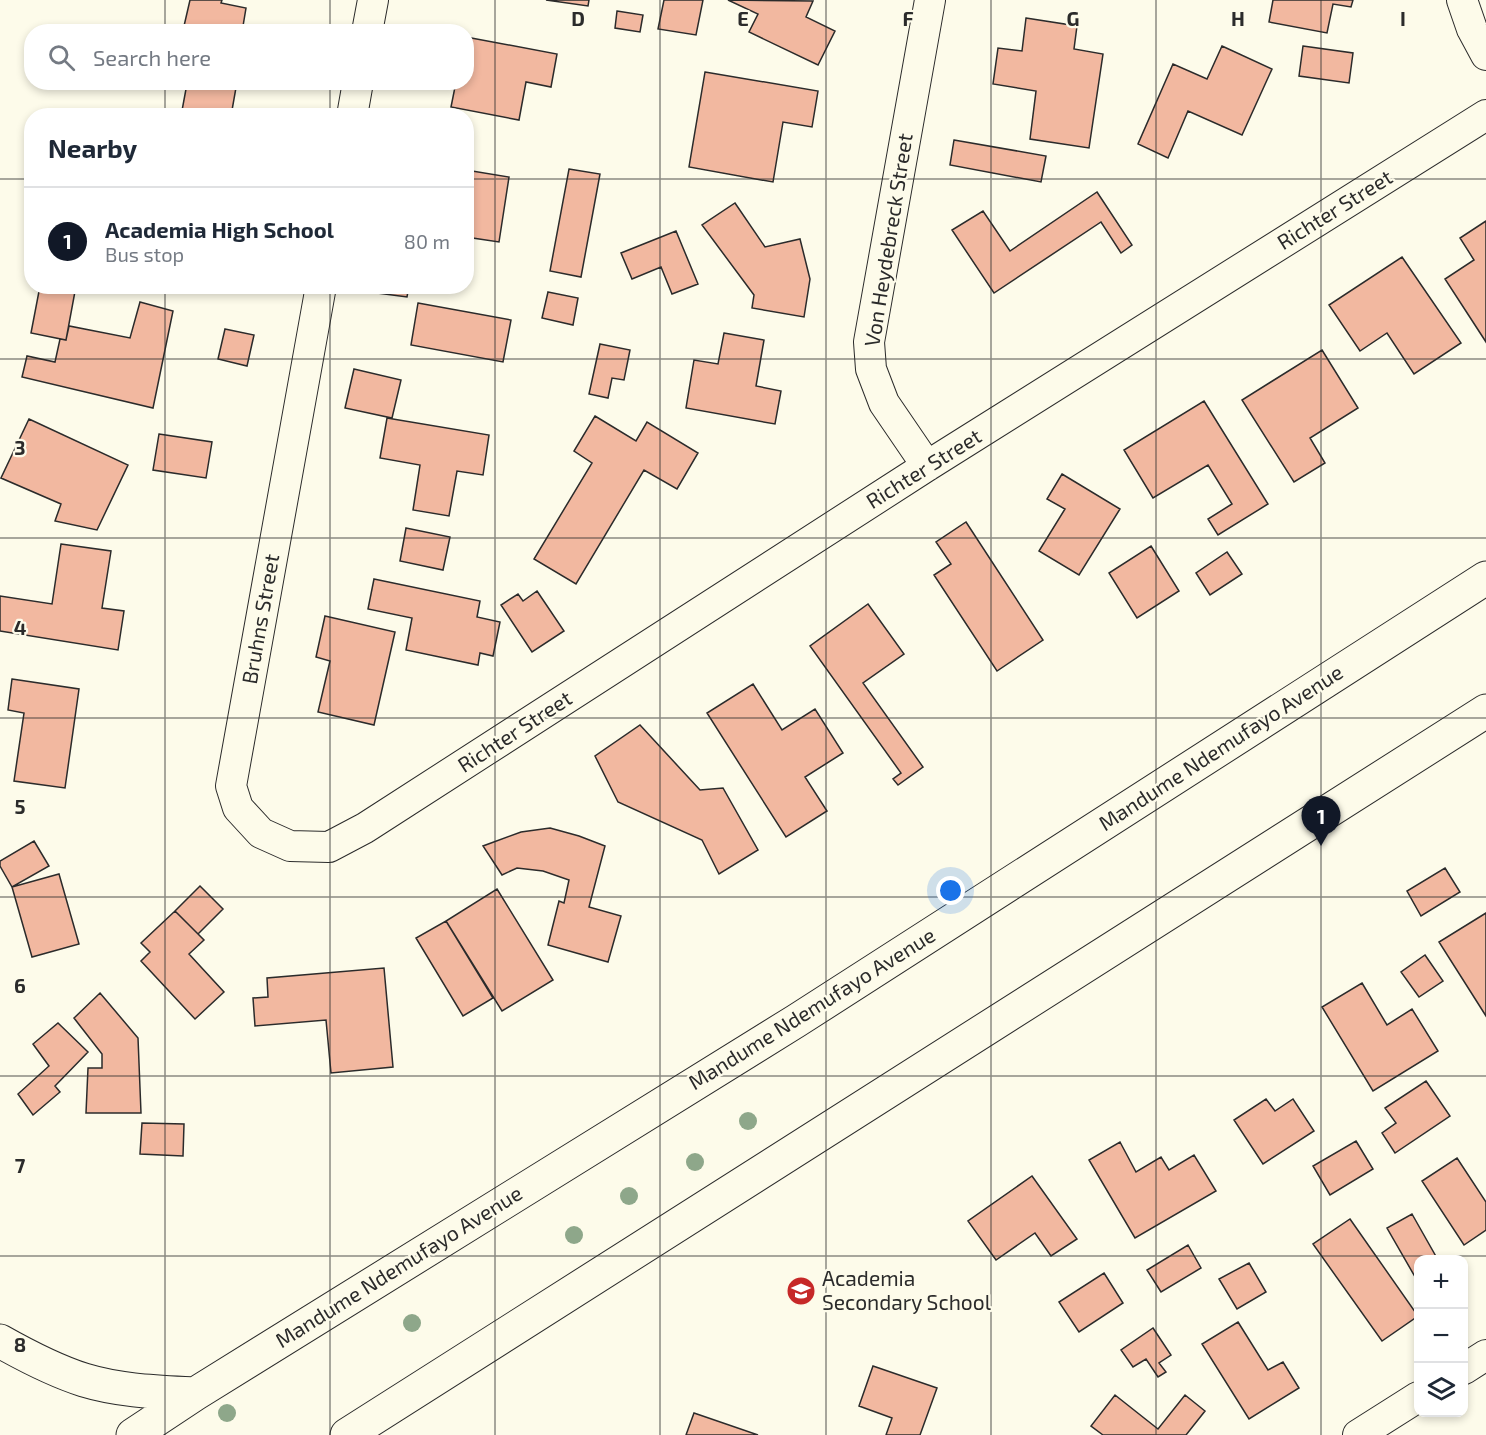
<!DOCTYPE html>
<html lang="en">
<head>
<meta charset="utf-8">
<style>
	:root { --surface:#fff; --page:#f6f6f7; --text:#1f2937; --muted:#747a83; --line:#e0e1e3; --accent:#111827 }
	body { margin:0; font-family:"Exo 2",sans-serif; background:var(--page); color:var(--text) }
	.controls { position:absolute; right:18px; bottom:18px; display:grid; overflow:hidden; border-radius:12px; box-shadow:0 3px 9px #0003 }
	.controls button { width:54px; height:54px; display:grid; place-items:center; padding:0; border:0; border-bottom:2px solid var(--line); background:var(--surface); color:var(--text); font:30px sans-serif }
	.you { position:absolute; left:951px; top:891px; width:21px; height:21px; margin:-15px; border:4px solid #fff; border-radius:50%; background:#1a73e8; box-shadow:0 0 0 9px #1a73e833 }
	.badge { display:grid; place-items:center; width:39px; height:39px; border-radius:50%; background:var(--accent); color:#fff; font-size:20px; font-weight:700 }
	.pin { position:absolute; translate:-50% -50px; filter:drop-shadow(0 2px 3px #0008) }
	.pin::after { content:''; position:absolute; top:32px; width:21px; height:18px; background:inherit; clip-path:polygon(0 0,100% 0,50% 100%) }
	.list { margin:0; padding:0; list-style:none }
	h2 { display:flex; justify-content:space-between; align-items:center; height:78px; margin:0; padding:0 24px; font-size:26px }
	h2 small { font-size:20px; font-weight:400; color:var(--muted) }
	.list li { display:grid; grid-template-columns:39px 1fr auto; gap:18px; align-items:center; box-sizing:border-box; height:108px; padding:0 24px; border-top:2px solid var(--line) }
	.list b { display:block; font-size:22px; white-space:nowrap }
	.list p { margin:0; font-size:20px; white-space:nowrap; color:var(--muted) }
	.list em { font-size:20px; font-style:normal; color:var(--muted) }
	.icon { flex:none; width:33px; height:33px; fill:none; stroke:currentColor; stroke-width:2; stroke-linecap:round; stroke-linejoin:round }
	.map { position:relative; flex:none; width:1486px; height:1435px; overflow:hidden }
	.search { position:absolute; background:var(--surface); box-shadow:0 3px 9px #0003; left:24px; top:24px; width:450px; height:66px; display:flex; align-items:center; gap:15px; box-sizing:border-box; padding:0 21px; border-radius:24px; color:var(--muted); font-size:22px }
	.panel { position:absolute; background:var(--surface); box-shadow:0 3px 9px #0003; left:24px; top:108px; width:450px; height:186px; border-radius:24px }
	.map>svg:first-child { display:block }
	.building { fill:#f2b8a0; stroke:#2b2b2b; stroke-width:1.5 }
	.lines { fill:none; stroke-linecap:round; stroke-linejoin:round }
	.minor-casing { stroke:#2b2b2b; stroke-width:32 }
	.primary-casing { stroke:#2b2b2b; stroke-width:35 }
	.minor { stroke:#fdfbea; stroke-width:30 }
	.primary { stroke:#fdfbea; stroke-width:33 }
	.tree { fill:#8ea78a }
	.grid { fill:none; stroke:#2b2b2b; stroke-width:1.5; stroke-opacity:0.55 }
	.labels { text-anchor:middle; stroke-width:4.5; stroke-linejoin:round; paint-order:stroke }
	.street-label { font-size:21px; fill:#2b2b2b; stroke:#fdfbea }
	.poi-label { font-size:21px; fill:#2b2b2b; stroke:#fdfbea; text-anchor:start }
	.grid-label { font-size:20px; text-anchor:middle; font-weight:bold; fill:#2b2b2b; stroke:#fdfbea; stroke-width:4.5; stroke-linejoin:round; paint-order:stroke }
</style>
</head>
<body>
<div class="map">
<svg width="1486" height="1435" viewBox="0 0 1486 1435">
	<rect width="100%" height="100%" fill="#fdfbea"/>
	<!-- building -->
	<path class="building" d="M 190,0 L 222,0 L 221,3 L 246,8 L 242,32 L 208,32 L 184,26 Z
		M 546,0 L 589,0 L 588,6 Z
		M 664,0 L 703,0 L 696,35 L 658,29 Z
		M 728,0 L 813,1 L 806,17 L 835,31 L 818,65 L 749,32 L 758,14 Z
		M 1273,0 L 1353,0 L 1351,7 L 1333,4 L 1327,33 L 1269,22 Z
		M 617,11 L 643,15 L 640,32 L 615,28 Z
		M 1026,18 L 1077,26 L 1074,49 L 1103,54 L 1089,148 L 1030,139 L 1036,91 L 993,84 L 998,48 L 1022,51 Z
		M 466,37 L 557,54 L 551,87 L 526,82 L 519,120 L 451,107 L 456,82 L 466,82 Z
		M 1222,46 L 1272,69 L 1242,135 L 1188,111 L 1168,158 L 1138,144 L 1173,64 L 1207,79 Z
		M 1303,46 L 1353,53 L 1349,83 L 1299,76 Z
		M 705,72 L 818,91 L 812,127 L 783,122 L 773,182 L 689,167 Z
		M 152,82 L 237,82 L 231,116 L 181,116 L 186,89 Z
		M 954,140 L 1046,156 L 1041,182 L 950,165 Z
		M 569,169 L 600,174 L 581,277 L 550,271 Z
		M 466,170 L 509,177 L 499,242 L 466,237 Z
		M 1097,192 L 1132,245 L 1121,253 L 1101,222 L 994,293 L 952,230 L 983,211 L 1010,251 Z
		M 735,203 L 765,247 L 800,239 L 810,279 L 804,317 L 752,308 L 754,295 L 702,225 Z
		M 1486,221 L 1486,342 L 1445,279 L 1474,260 L 1460,238 Z
		M 676,231 L 698,284 L 672,294 L 661,267 L 632,279 L 621,253 Z
		M 1402,257 L 1461,343 L 1414,374 L 1387,333 L 1360,351 L 1329,305 Z
		M 40,286 L 76,286 L 66,340 L 31,333 Z
		M 371,286 L 409,286 L 407,297 L 370,292 Z
		M 548,292 L 578,298 L 573,325 L 542,318 Z
		M 140,302 L 173,311 L 153,408 L 22,377 L 27,356 L 55,362 L 60,339 L 66,340 L 69,326 L 130,338 Z
		M 418,303 L 511,320 L 503,362 L 411,345 Z
		M 225,329 L 254,335 L 247,366 L 218,359 Z
		M 724,333 L 764,340 L 756,386 L 781,391 L 775,424 L 686,408 L 694,360 L 718,364 Z
		M 600,344 L 630,350 L 624,380 L 612,378 L 608,398 L 589,394 Z
		M 1322,350 L 1358,408 L 1310,438 L 1325,463 L 1294,482 L 1242,400 Z
		M 354,369 L 401,380 L 392,418 L 345,408 Z
		M 1204,401 L 1268,504 L 1218,535 L 1208,519 L 1232,504 L 1208,465 L 1153,498 L 1124,450 Z
		M 595,416 L 636,441 L 647,422 L 698,453 L 677,489 L 644,470 L 576,584 L 534,559 L 592,463 L 574,451 Z
		M 387,418 L 489,435 L 483,475 L 457,471 L 449,516 L 413,510 L 420,465 L 380,458 Z
		M 29,419 L 128,465 L 97,530 L 55,521 L 61,504 L 1,478 Z
		M 159,434 L 212,442 L 206,478 L 153,470 Z
		M 1062,474 L 1120,509 L 1079,575 L 1039,551 L 1065,509 L 1047,499 Z
		M 966,522 L 1043,640 L 997,671 L 934,575 L 951,564 L 936,542 Z
		M 406,528 L 450,537 L 443,570 L 400,561 Z
		M 61,544 L 111,551 L 102,608 L 124,611 L 118,650 L 0,631 L 0,596 L 52,604 Z
		M 1151,546 L 1179,591 L 1137,618 L 1109,573 Z
		M 1227,552 L 1242,574 L 1210,595 L 1196,573 Z
		M 374,579 L 480,601 L 477,617 L 500,622 L 493,656 L 480,653 L 478,665 L 406,650 L 412,618 L 368,609 Z
		M 537,591 L 564,631 L 532,652 L 501,605 L 518,594 L 523,601 Z
		M 868,604 L 904,654 L 863,683 L 923,767 L 898,785 L 893,779 L 901,773 L 810,646 Z
		M 325,616 L 395,632 L 374,725 L 318,712 L 330,661 L 316,657 Z
		M 12,679 L 79,689 L 65,788 L 14,781 L 24,713 L 8,710 Z
		M 753,684 L 782,730 L 815,709 L 843,753 L 805,777 L 827,811 L 786,837 L 707,713 Z
		M 640,725 L 700,790 L 723,788 L 758,850 L 719,874 L 702,840 L 618,802 L 595,756 Z
		M 550,828 L 579,836 L 605,846 L 589,907 L 621,916 L 608,962 L 548,945 L 559,901 L 564,903 L 569,880 L 543,871 L 517,868 L 502,875 L 483,846 L 521,832 Z
		M 34,841 L 49,866 L 12,887 L 0,866 L 0,861 Z
		M 1445,868 L 1460,892 L 1421,916 L 1407,891 Z
		M 59,874 L 79,944 L 32,957 L 12,887 Z
		M 200,886 L 223,909 L 198,934 L 175,911 Z
		M 497,889 L 553,980 L 502,1011 L 446,921 Z
		M 175,911 L 204,940 L 189,954 L 224,992 L 195,1019 L 141,961 L 150,952 L 141,943 Z
		M 1486,913 L 1486,1016 L 1439,942 Z
		M 446,921 L 493,998 L 463,1016 L 416,938 Z
		M 1425,955 L 1443,981 L 1419,997 L 1401,972 Z
		M 384,968 L 393,1067 L 331,1073 L 326,1020 L 255,1026 L 253,998 L 268,997 L 267,978 Z
		M 1362,983 L 1387,1025 L 1412,1009 L 1438,1051 L 1373,1091 L 1322,1007 Z
		M 100,993 L 138,1038 L 141,1113 L 86,1113 L 88,1068 L 102,1068 L 102,1054 L 74,1018 Z
		M 58,1023 L 88,1052 L 55,1086 L 60,1092 L 33,1115 L 18,1094 L 49,1066 L 33,1044 Z
		M 1426,1081 L 1450,1116 L 1395,1153 L 1382,1133 L 1396,1123 L 1385,1108 Z
		M 1266,1099 L 1275,1111 L 1293,1099 L 1314,1131 L 1263,1164 L 1234,1120 Z
		M 142,1123 L 184,1124 L 183,1156 L 140,1154 Z
		M 1356,1141 L 1373,1169 L 1330,1195 L 1313,1166 Z
		M 1120,1142 L 1136,1172 L 1161,1157 L 1169,1170 L 1194,1155 L 1216,1191 L 1135,1238 L 1089,1160 Z
		M 1457,1158 L 1486,1202 L 1486,1230 L 1464,1245 L 1422,1181 Z
		M 1032,1176 L 1077,1239 L 1051,1256 L 1035,1233 L 996,1260 L 968,1221 Z
		M 1412,1214 L 1438,1260 L 1418,1260 L 1418,1282 L 1387,1228 Z
		M 1350,1219 L 1418,1316 L 1382,1341 L 1313,1244 Z
		M 1188,1245 L 1201,1268 L 1161,1292 L 1147,1270 Z
		M 1249,1263 L 1266,1292 L 1237,1309 L 1219,1279 Z
		M 1104,1273 L 1123,1303 L 1079,1332 L 1059,1302 Z
		M 1238,1322 L 1268,1370 L 1283,1362 L 1299,1388 L 1249,1419 L 1202,1344 Z
		M 1153,1328 L 1171,1355 L 1159,1363 L 1166,1372 L 1158,1377 L 1146,1359 L 1133,1367 L 1121,1350 Z
		M 873,1366 L 937,1388 L 920,1435 L 886,1435 L 892,1418 L 859,1406 Z
		M 1115,1395 L 1158,1429 L 1185,1395 L 1205,1411 L 1186,1435 L 1103,1435 L 1091,1426 Z
		M 694,1413 L 758,1435 L 686,1435 Z"/>
	<g class="lines">
		<!-- minor casing -->
		<g class="minor-casing">
			<path id="minor" d="M 1462,0 L 1472,29 L 1486,55
				M 367,32 L 373,0
				M 352,116 L 358,82
				M 321,286 L 231,786 L 238,808 L 261,833 L 290,846 L 329,847 L 365,828 L 927,466 L 1486,115
				M 927,466 L 884,403 L 871,369 L 869,342 L 930,0
				M 1464,1369 L 1486,1355
				M 1358,1435 L 1418,1397"/>
		</g>
		<!-- primary casing -->
		<g class="primary-casing">
			<path id="primary" d="M 0,1341 C 23,1354 59,1372 84,1380 C 120,1391 158,1392 195,1394
				M 133,1435 L 195,1394 L 796,1021 L 1486,578
				M 347,1435 L 1486,711"/>
		</g>
		<!-- minor -->
		<use href="#minor" class="minor"/>
		<!-- primary -->
		<use href="#primary" class="primary"/>
	</g>
	<!-- trees -->
	<g class="tree">
		<circle cx="748" cy="1121" r="9"/>
		<circle cx="695" cy="1162" r="9"/>
		<circle cx="629" cy="1196" r="9"/>
		<circle cx="574" cy="1235" r="9"/>
		<circle cx="412" cy="1323" r="9"/>
		<circle cx="227" cy="1413" r="9"/>
	</g>
	<!-- grid -->
	<path class="grid" d="M 165,0 L 165,32M 330,0 L 330,32M 495,0 L 495,1435M 660,0 L 660,1435M 826,0 L 826,1435M 991,0 L 991,1435M 1156,0 L 1156,1435M 1321,0 L 1321,1435M 165,82 L 165,116M 330,82 L 330,116M 0,179 L 32,179M 466,179 L 1486,179M 165,286 L 165,1435M 330,286 L 330,1435M 0,359 L 1486,359M 0,538 L 1486,538M 0,718 L 1486,718M 0,897 L 1486,897M 0,1076 L 1486,1076M 0,1256 L 1486,1256"/>
	<!-- icons -->
	<defs>
		<g id="school-disc" transform="scale(1.5)"><circle r="9.5" fill="#c62828" stroke="#fdfbea"/><path d="M0-5L7-2L0 1L-7-2ZM-4 1L0 2.5L4 1V4Q0 6-4 4Z" fill="#fff"/></g>
	</defs>
	<g fill-rule="evenodd">
		<use href="#school-disc" x="801" y="1291"/>
	</g>
	<g class="labels">
		<!-- street labels -->
		<g class="street-label">
			<text transform="translate(1335 210) rotate(-32)" y="7">Richter Street</text>
			<text transform="translate(889 240) rotate(-81)" y="7">Von Heydebreck Street</text>
			<text transform="translate(924 469) rotate(-32)" y="7">Richter Street</text>
			<text transform="translate(261 619) rotate(-80)" y="7">Bruhns Street</text>
			<text transform="translate(515 732) rotate(-33)" y="7">Richter Street</text>
			<text transform="translate(1221 748) rotate(-33)" y="7">Mandume Ndemufayo Avenue</text>
			<text transform="translate(812 1009) rotate(-32)" y="7">Mandume Ndemufayo Avenue</text>
			<text transform="translate(399 1267) rotate(-32)" y="7">Mandume Ndemufayo Avenue</text>
		</g>
		<!-- poi labels -->
		<g class="poi-label">
			<text x="822" y="1286">Academia<tspan x="822" dy="24">Secondary School</tspan></text>
		</g>
	</g>
	<g class="grid-label">
		<text x="578" y="26">D</text>
		<text x="743" y="26">E</text>
		<text x="908" y="26">F</text>
		<text x="1073" y="26">G</text>
		<text x="1238" y="26">H</text>
		<text x="1403" y="26">I</text>
		<text x="20" y="455">3</text>
		<text x="20" y="635">4</text>
		<text x="20" y="814">5</text>
		<text x="20" y="993">6</text>
		<text x="20" y="1173">7</text>
		<text x="20" y="1352">8</text>
	</g>
</svg>
<div class="controls">
<button>+</button>
<button>−</button>
<button><svg class="icon" aria-label="layers" viewBox="0 0 24 24"><path d="M12 4l9 5-9 5-9-5zM3 14l9 5 9-5"/></svg></button>
</div>
<div class="you"></div>
<div class="pin badge" style="left:1321px;top:846px">1</div>
<div class="search"><svg class="icon" aria-label="search" viewBox="0 0 24 24"><circle cx="10" cy="10" r="6"/><path d="M15 15l6 6"/></svg>Search here</div>
<section class="panel">
<h2>Nearby<small></small></h2>
<ul class="list">
<li><span class="badge">1</span><div><b>Academia High School</b><p>Bus stop</p></div><em>80 m</em></li>
</ul>
</section>
</div>
</body>
</html>
